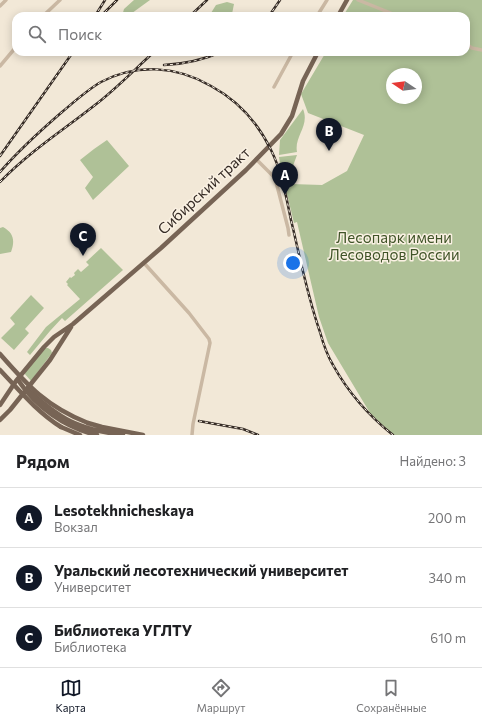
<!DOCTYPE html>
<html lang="ru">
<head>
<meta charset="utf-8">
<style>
	:root { --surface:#fff; --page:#f2f2f2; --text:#202124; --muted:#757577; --line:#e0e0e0; --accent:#111827 }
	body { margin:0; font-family:Commissioner,sans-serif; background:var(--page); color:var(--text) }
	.compass { position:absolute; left:386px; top:68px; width:36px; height:36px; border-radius:50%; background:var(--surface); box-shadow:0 2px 10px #0003; rotate:283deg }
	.you { position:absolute; left:293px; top:263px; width:14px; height:14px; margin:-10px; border:3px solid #fff; border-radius:50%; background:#1a73e8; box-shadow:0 0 0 6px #1a73e833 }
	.badge { display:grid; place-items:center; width:26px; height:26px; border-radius:50%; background:var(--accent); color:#fff; font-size:13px; font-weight:700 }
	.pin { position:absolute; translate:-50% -33px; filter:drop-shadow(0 1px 2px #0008) }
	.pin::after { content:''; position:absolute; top:21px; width:14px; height:12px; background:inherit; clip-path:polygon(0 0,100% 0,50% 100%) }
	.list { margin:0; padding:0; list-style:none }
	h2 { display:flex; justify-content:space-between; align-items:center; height:52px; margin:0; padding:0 16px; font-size:17px }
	h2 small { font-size:13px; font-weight:400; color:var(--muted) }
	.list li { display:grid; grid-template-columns:26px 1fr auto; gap:12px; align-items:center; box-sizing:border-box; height:60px; padding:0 16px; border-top:1px solid var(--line) }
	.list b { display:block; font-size:15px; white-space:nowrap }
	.list p { margin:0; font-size:13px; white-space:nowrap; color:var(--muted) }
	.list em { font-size:13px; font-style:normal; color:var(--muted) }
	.icon { flex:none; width:22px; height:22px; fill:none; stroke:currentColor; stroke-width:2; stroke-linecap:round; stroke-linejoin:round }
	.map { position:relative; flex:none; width:482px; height:435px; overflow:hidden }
	.search { position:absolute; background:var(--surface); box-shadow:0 2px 10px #0003; left:12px; right:12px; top:12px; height:44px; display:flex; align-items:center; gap:10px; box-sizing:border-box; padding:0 14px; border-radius:12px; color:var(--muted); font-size:15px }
	.sheet { height:232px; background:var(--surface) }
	nav { display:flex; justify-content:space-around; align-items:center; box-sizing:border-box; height:56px; border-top:1px solid var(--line); background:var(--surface); font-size:11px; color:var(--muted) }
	nav a { display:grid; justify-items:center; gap:2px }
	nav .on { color:var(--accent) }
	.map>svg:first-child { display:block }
	.green { fill:#afc197; fill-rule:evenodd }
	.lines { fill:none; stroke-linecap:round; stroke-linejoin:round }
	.minor { stroke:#cab8a3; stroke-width:3.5 }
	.major { stroke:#776455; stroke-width:4.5 }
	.rail-casing { stroke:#352b25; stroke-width:2.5 }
	.rail { stroke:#faf1e3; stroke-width:1; stroke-dasharray:3; stroke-linecap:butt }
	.major-bridge { stroke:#776455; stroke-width:4.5 }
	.labels { text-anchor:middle; stroke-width:3; stroke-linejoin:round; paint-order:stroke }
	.street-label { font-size:15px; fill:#352b25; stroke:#faf1e3 }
	.park-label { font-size:15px; fill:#405428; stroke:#faf1e3 }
</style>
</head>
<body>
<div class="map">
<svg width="482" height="435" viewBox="0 0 482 435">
	<rect width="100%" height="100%" fill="#f2e8d7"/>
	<!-- green -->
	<path class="green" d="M 134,0 L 150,0 L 128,16 L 122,16 L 124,9 Z
		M 353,0 L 482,0 L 482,435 L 393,435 L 370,413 L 328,343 L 319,317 L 297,222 L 294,223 L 283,178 L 295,175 L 291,184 L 322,185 L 347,171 L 364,135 L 308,113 L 301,94 L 326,52 L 466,52 L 466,16 L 343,16 ZM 392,74 L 416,74 L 416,98 L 392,98 Z
		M 227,2 L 234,4 L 232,14 L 234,16 L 206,16 L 211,13 L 216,5 Z
		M 303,109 C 310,126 294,136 297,152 L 279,155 L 280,140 Z
		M 107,140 L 129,166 L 93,200 L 85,188 L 93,177 L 80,160 L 94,149 Z
		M 297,155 L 290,174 L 282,176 L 279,157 Z
		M 3,227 C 14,233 15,241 11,252 L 0,254 L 0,228 Z
		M 101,248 L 123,270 L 65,321 L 62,318 L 50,331 L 30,355 L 27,352 L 46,327 L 80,299 L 67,285 L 68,284 L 66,282 L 70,277 L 71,278 L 75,275 L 74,273 L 78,269 L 81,272 L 89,265 L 86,262 Z
		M 31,295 L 44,308 L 25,329 L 29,333 L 14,350 L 1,338 L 15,324 L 10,318 Z
		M 45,348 L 48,348 L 51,350 L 52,353 L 31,381 L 24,373 Z"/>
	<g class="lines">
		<!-- minor -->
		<path class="minor" d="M 358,0 L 398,16
			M 0,6 L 6,0
			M 43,16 L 60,0
			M 317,16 L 327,0
			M 466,44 L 472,48 L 482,50
			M 0,66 L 16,47
			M 274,87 L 293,52
			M 256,159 L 275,178 L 288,228 L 289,235
			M 144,263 L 189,313 L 209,339 L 210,343 L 193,424 L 192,435"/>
		<!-- major -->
		<path class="major" d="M 338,16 L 347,0
			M 18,380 C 36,407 65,428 97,435
			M 27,389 C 61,420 77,429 123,435
			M 0,405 L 16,381 L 44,347 L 54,337 L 73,324 L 161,248 L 246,170 L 281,134 L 292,116 L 303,81 L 318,52
			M 0,420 L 10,410 L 50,360 L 71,327
			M 88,423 L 102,427 L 143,435
			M 61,427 L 80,435"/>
		<!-- rail casing -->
		<g class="rail-casing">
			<path id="rail" d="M 95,16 L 105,0
				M 101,16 L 117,0
				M 190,16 L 207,0
				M 269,16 L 280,0
				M 164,65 C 184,64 203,60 221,52
				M 0,156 L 73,52
				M 0,172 C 19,150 40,131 62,112 C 74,102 87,90 101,82 C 137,63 177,66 211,86 C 237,100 258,123 271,150 C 282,172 286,196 291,220 C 300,257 307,295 320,332 C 323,343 327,355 333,365 C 348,392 369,416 393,435
				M 0,182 C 29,152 62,131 95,105 C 116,89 134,70 154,52
				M 199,421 L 243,429 L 258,435"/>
		</g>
		<!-- rail -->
		<use href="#rail" class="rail"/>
		<!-- major-bridge -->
		<path class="major-bridge" d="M 0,354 C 28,386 47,407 88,423
			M 0,370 C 19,390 37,412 61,427"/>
	</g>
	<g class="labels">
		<!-- street labels -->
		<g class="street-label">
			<text transform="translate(204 191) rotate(-43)" y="5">Сибирский тракт</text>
		</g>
		<!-- park labels -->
		<g class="park-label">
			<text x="394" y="243">Лесопарк имени<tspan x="394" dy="17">Лесоводов России</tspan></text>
		</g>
	</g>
</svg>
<svg class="compass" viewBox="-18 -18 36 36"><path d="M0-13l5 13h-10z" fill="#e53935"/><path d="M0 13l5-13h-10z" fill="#757577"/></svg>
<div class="you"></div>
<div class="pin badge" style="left:285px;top:195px">A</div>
<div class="pin badge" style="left:329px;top:151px">B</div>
<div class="pin badge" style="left:83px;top:256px">C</div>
<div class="search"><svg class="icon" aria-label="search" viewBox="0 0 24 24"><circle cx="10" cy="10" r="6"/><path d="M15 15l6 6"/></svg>Поиск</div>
</div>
<section class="sheet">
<h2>Рядом<small>Найдено: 3</small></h2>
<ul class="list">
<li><span class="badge">A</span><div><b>Lesotekhnicheskaya</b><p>Вокзал</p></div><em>200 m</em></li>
<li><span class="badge">B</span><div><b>Уральский лесотехнический университет</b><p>Университет</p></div><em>340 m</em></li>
<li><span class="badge">C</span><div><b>Библиотека УГЛТУ</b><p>Библиотека</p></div><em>610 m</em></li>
</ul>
</section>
<nav>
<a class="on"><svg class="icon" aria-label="map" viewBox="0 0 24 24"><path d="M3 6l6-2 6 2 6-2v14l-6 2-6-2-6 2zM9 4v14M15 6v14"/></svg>Карта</a>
<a><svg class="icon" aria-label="directions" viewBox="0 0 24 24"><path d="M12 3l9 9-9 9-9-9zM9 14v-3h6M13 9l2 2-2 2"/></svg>Маршрут</a>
<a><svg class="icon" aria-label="saved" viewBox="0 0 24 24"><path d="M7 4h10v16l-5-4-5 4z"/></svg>Сохранённые</a>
</nav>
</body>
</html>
